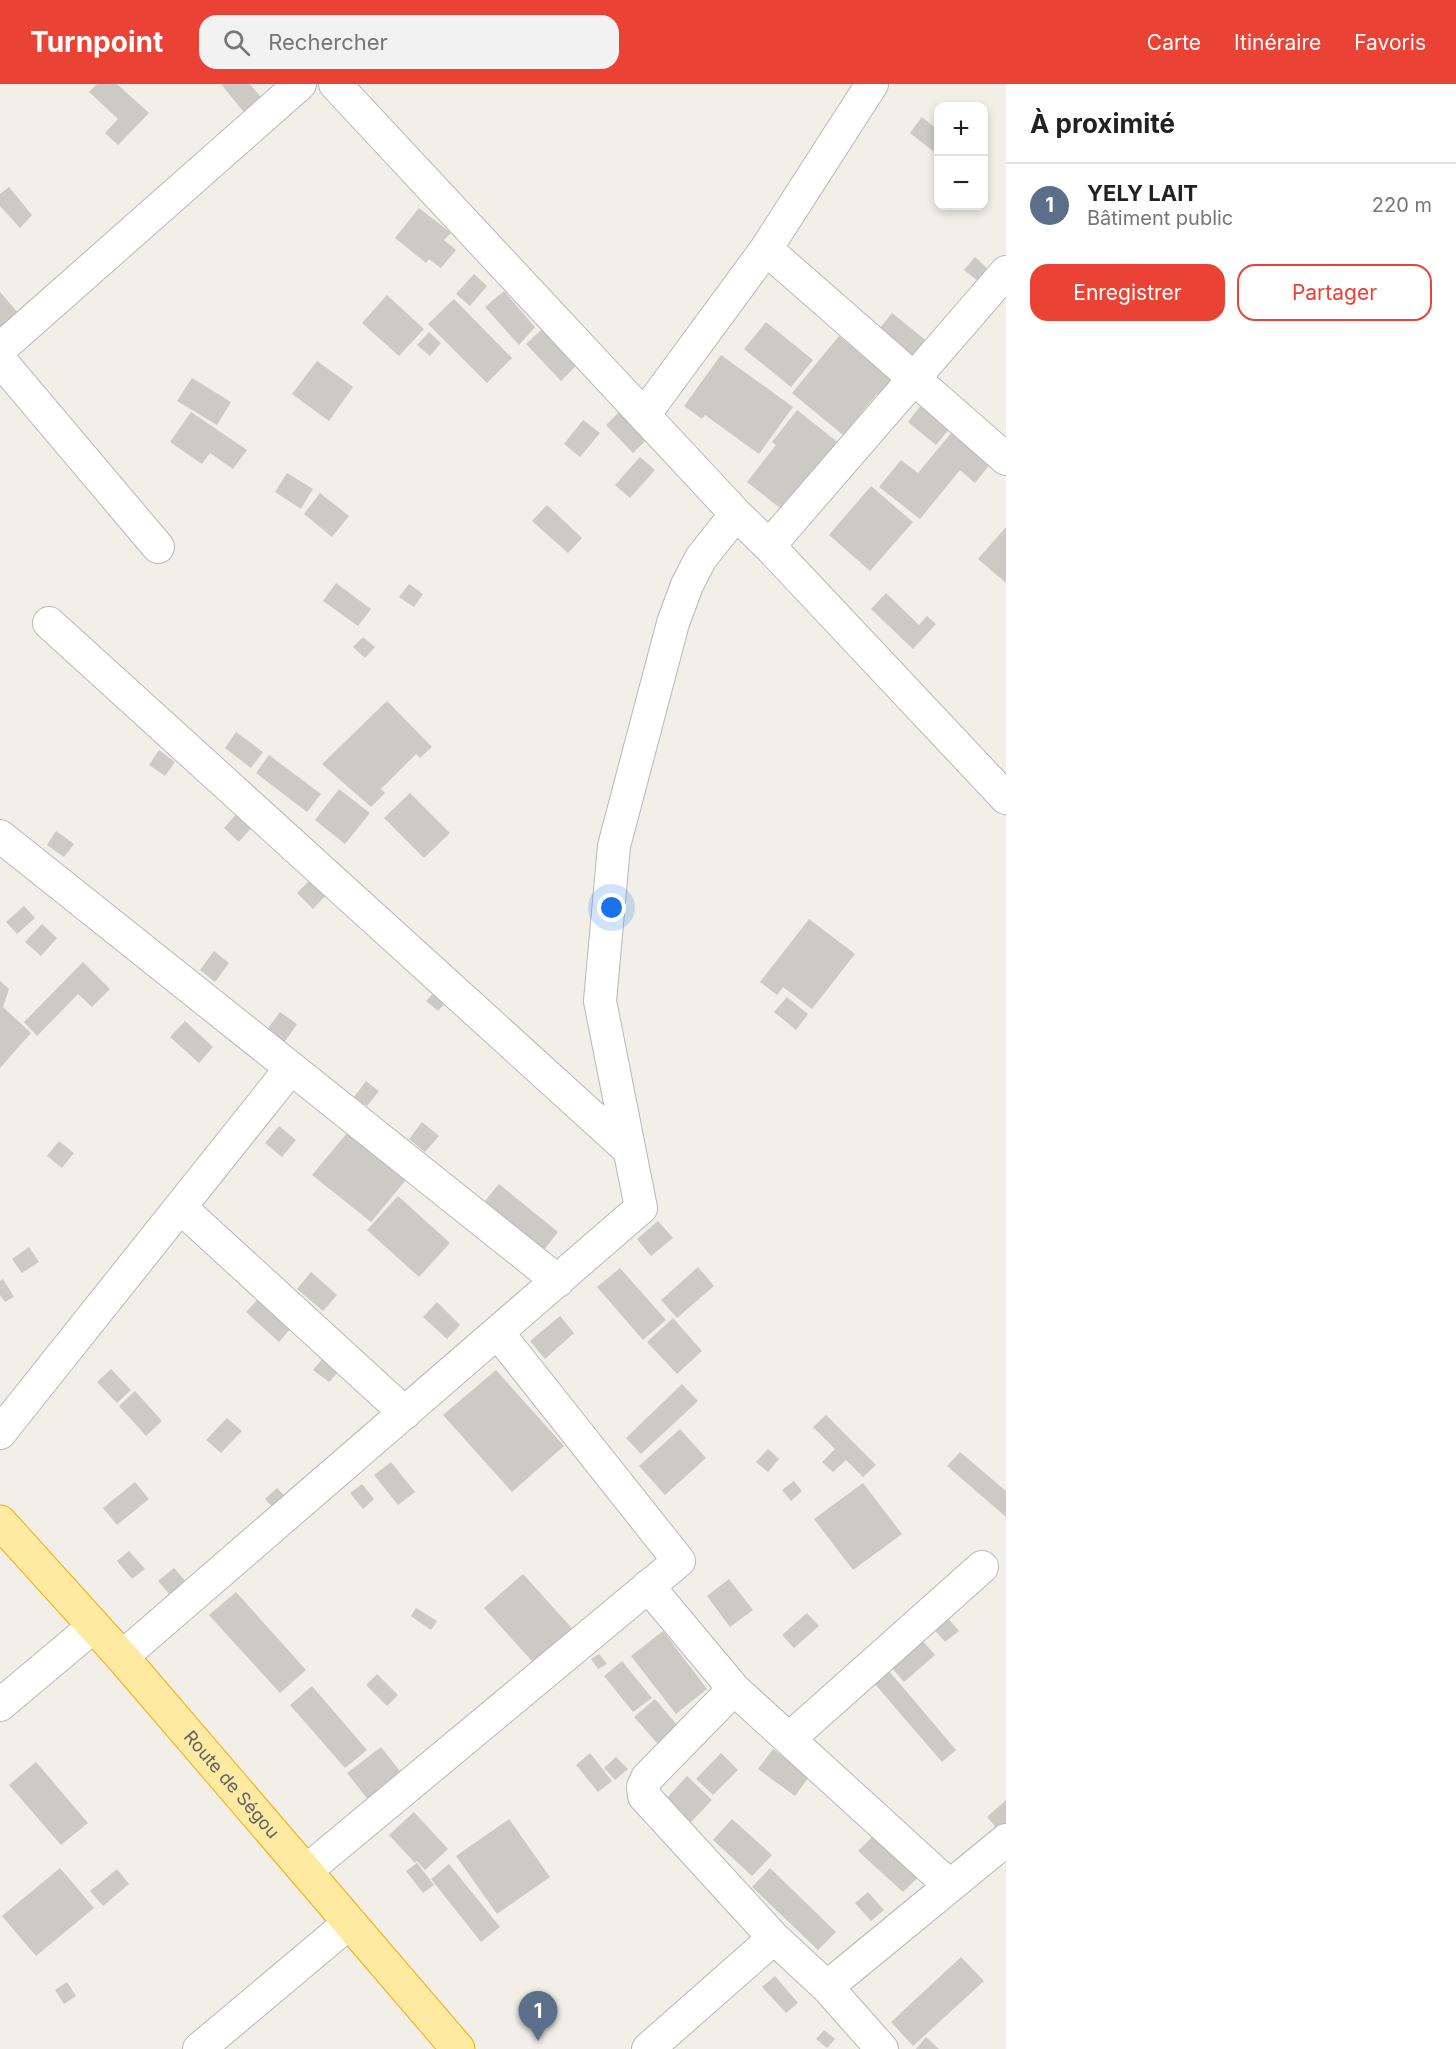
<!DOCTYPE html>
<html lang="fr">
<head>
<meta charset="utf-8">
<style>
	:root { --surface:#fff; --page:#f2f2f2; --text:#222; --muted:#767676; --line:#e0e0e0; --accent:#ea4335 }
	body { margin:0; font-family:Inter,sans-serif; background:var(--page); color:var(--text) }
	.controls { position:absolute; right:18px; top:18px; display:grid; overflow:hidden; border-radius:12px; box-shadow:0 3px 9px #0003 }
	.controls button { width:54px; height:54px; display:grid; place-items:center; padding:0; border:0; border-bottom:2px solid var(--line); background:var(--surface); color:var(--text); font:30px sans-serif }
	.you { position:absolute; left:612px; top:824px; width:21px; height:21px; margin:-15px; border:4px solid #fff; border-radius:50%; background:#1a73e8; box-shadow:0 0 0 9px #1a73e833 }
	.badge { display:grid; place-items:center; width:39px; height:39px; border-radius:50%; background:var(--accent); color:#fff; font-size:20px; font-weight:700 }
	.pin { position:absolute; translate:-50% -50px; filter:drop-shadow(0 2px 3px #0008) }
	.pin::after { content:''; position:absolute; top:32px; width:21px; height:18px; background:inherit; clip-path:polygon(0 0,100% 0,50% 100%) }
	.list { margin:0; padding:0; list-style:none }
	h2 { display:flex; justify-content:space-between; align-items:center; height:78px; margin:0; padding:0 24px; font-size:26px }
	h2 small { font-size:20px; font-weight:400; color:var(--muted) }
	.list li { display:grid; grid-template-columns:39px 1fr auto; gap:18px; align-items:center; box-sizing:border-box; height:84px; padding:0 24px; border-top:2px solid var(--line) }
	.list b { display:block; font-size:22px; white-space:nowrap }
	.list p { margin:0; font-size:20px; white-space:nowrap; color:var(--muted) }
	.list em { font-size:20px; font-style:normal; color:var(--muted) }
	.actions { display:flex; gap:12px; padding:18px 24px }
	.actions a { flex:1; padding:14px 0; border:2px solid var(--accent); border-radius:18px; text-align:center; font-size:21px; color:var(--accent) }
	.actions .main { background:var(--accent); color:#fff }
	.icon { flex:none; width:33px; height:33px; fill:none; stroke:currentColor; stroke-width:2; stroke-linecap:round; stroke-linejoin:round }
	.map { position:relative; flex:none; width:1006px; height:1965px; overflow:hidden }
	header { display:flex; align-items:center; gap:36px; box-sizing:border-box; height:84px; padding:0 30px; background:var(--accent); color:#fff }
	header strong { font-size:28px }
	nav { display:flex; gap:33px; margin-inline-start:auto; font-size:21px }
	.search { width:420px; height:54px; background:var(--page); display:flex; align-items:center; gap:15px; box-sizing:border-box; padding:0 21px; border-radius:18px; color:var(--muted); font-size:22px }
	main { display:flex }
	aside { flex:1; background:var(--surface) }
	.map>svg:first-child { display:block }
	.building { fill:#cccac5 }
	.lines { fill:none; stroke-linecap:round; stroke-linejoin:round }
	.minor-casing { stroke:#b5b8bc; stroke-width:34 }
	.trunk-casing { stroke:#f9ab00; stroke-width:35 }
	.minor { stroke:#fff; stroke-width:32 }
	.trunk { stroke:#feeaa1; stroke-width:33 }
	.labels { text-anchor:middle; stroke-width:4.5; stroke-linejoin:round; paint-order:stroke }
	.street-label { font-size:18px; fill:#5f6368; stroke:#fff }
</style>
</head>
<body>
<header>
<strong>Turnpoint</strong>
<div class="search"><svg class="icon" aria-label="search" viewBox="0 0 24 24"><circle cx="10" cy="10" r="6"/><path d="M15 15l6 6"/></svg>Rechercher</div>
<nav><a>Carte</a><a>Itinéraire</a><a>Favoris</a></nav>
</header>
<main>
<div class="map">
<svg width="1006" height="1965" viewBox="0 0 1006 1965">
	<rect width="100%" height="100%" fill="#f1efe8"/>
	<!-- building -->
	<path class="building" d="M 97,0 L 117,0 L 149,29 L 118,61 L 105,49 L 118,35 L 89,8 Z
		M 221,0 L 250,0 L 269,23 L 251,37 Z
		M 922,33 L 938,46 L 938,71 L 910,49 Z
		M 9,103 L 32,131 L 20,144 L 0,122 L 0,110 Z
		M 419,124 L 451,149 L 444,156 L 456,166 L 441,184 L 429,175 L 426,179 L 395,154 Z
		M 975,173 L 988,185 L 978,197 L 964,186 Z
		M 474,190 L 487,202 L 470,222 L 456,210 Z
		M 504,207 L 535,243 L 519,261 L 485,223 Z
		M 0,208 L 24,236 L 0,247 Z
		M 387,211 L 424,245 L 399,272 L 362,239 Z
		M 454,215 L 512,274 L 487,299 L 428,240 Z
		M 892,229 L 928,258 L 914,273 L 879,245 Z
		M 766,238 L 813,276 L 791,303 L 744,265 Z
		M 542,245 L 577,281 L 561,297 L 526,260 Z
		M 429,248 L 441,259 L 430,272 L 417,261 Z
		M 839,252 L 894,298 L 881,313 L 877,310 L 843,351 L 792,309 Z
		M 721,271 L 793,323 L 759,370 L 705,331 L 702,335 L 684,322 Z
		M 317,277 L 353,303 L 329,337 L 292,310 Z
		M 192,294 L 231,318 L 217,341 L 177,317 Z
		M 922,320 L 951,343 L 936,361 L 908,338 Z
		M 797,326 L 840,360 L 785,428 L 747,398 L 776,361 L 772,358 Z
		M 620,327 L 648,354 L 633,369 L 606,341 Z
		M 191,328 L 247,366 L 233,385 L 210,369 L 202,380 L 170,358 Z
		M 583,336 L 600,349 L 580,373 L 564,360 Z
		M 952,348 L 991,379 L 975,399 L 960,386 L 920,435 L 879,403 L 901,376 L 918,389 Z
		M 640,373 L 655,386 L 630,414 L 615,401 Z
		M 287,389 L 313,405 L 301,425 L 275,408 Z
		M 871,402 L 913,438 L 870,487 L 829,451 Z
		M 320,409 L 349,432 L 332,453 L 304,430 Z
		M 547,421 L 582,454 L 568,469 L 532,437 Z
		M 1006,443 L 1006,499 L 978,475 Z
		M 336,499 L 371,525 L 358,542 L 323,517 Z
		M 409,500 L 423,510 L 414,523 L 399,513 Z
		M 886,509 L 919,541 L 927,532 L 936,540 L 913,565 L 871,525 Z
		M 363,553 L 375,563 L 365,574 L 353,563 Z
		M 387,617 L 432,663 L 420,674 L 416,670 L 381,705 L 385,709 L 371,723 L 322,680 Z
		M 236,648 L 263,668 L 251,684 L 225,664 Z
		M 159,666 L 175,678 L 165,692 L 149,681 Z
		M 269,671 L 321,710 L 307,728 L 256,689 Z
		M 339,705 L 370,729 L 345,760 L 315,736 Z
		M 410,709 L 450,749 L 424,774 L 384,734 Z
		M 236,730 L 251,744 L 239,758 L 224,744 Z
		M 56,747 L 74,760 L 64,773 L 47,761 Z
		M 313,793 L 329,808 L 313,825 L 297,809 Z
		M 24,822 L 35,834 L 17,850 L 6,838 Z
		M 809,835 L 855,870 L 812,925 L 783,903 L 777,911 L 760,898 Z
		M 42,840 L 57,854 L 41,872 L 25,858 Z
		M 214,867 L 229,879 L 215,898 L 200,886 Z
		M 83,878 L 110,905 L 92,923 L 78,910 L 37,952 L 24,938 Z
		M 0,897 L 9,905 L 3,923 L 31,949 L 0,984 Z
		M 438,904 L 449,914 L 438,927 L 426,917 Z
		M 787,913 L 808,930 L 796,946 L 774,928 Z
		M 280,928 L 297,940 L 284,959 L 266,947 Z
		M 185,937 L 213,963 L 199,979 L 170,953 Z
		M 366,997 L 379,1007 L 367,1022 L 354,1013 Z
		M 422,1038 L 439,1052 L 425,1068 L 409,1055 Z
		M 279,1042 L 296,1056 L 282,1073 L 265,1059 Z
		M 348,1048 L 406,1096 L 371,1138 L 312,1091 Z
		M 59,1057 L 74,1069 L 62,1084 L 47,1072 Z
		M 499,1100 L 558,1148 L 544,1166 L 485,1117 Z
		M 398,1112 L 450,1159 L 419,1193 L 367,1146 Z
		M 658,1137 L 673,1154 L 651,1172 L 637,1155 Z
		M 29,1163 L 39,1178 L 22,1189 L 12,1175 Z
		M 698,1183 L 714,1202 L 677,1234 L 661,1216 Z
		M 620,1184 L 666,1236 L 643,1256 L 597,1203 Z
		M 311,1188 L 337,1211 L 323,1227 L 297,1205 Z
		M 3,1195 L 14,1213 L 5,1218 L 0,1211 L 0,1197 Z
		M 259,1214 L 292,1243 L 279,1258 L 246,1228 Z
		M 437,1218 L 460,1241 L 447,1255 L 423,1233 Z
		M 560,1232 L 574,1249 L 545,1275 L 530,1257 Z
		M 673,1234 L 702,1267 L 677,1290 L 647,1258 Z
		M 323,1274 L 339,1287 L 329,1298 L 313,1286 Z
		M 111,1285 L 131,1306 L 117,1319 L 97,1298 Z
		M 496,1286 L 564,1362 L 512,1408 L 443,1331 Z
		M 682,1300 L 698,1317 L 641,1370 L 626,1354 Z
		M 135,1307 L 162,1337 L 146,1352 L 119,1322 Z
		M 826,1331 L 876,1381 L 863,1393 L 846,1376 L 833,1388 L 822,1378 L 835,1365 L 813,1343 Z
		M 227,1334 L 242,1347 L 221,1369 L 206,1356 Z
		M 680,1345 L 706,1374 L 665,1411 L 639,1382 Z
		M 768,1365 L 779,1375 L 768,1388 L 756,1378 Z
		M 960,1368 L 1006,1407 L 1006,1433 L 947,1382 Z
		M 391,1378 L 415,1408 L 398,1421 L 374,1391 Z
		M 794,1397 L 802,1407 L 791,1417 L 782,1406 Z
		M 135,1398 L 149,1415 L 117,1441 L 103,1424 Z
		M 863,1399 L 902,1450 L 853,1486 L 814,1435 Z
		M 362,1400 L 374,1415 L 363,1425 L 350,1409 Z
		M 277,1404 L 288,1416 L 276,1427 L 265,1415 Z
		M 129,1467 L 145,1485 L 132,1495 L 117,1477 Z
		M 174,1484 L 188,1500 L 172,1513 L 158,1497 Z
		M 523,1490 L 578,1551 L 539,1585 L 484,1524 Z
		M 729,1495 L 753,1526 L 730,1543 L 707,1512 Z
		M 236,1508 L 306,1586 L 280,1609 L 209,1531 Z
		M 416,1524 L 437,1537 L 431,1546 L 411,1532 Z
		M 807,1529 L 819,1542 L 794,1564 L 782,1551 Z
		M 946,1532 L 959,1547 L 945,1558 L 932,1543 Z
		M 663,1547 L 707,1605 L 676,1630 L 631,1572 Z
		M 922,1556 L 935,1571 L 904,1598 L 891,1583 Z
		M 599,1570 L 607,1580 L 598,1585 L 591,1575 Z
		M 622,1577 L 652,1614 L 633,1628 L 604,1592 Z
		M 889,1587 L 956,1666 L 942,1678 L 874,1599 Z
		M 377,1590 L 398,1611 L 387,1622 L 366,1601 Z
		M 312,1602 L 367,1666 L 345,1684 L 290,1621 Z
		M 655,1615 L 678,1642 L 657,1659 L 634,1633 Z
		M 381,1663 L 407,1696 L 373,1722 L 347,1689 Z
		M 773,1665 L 809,1693 L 795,1712 L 758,1685 Z
		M 590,1669 L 612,1697 L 598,1708 L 576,1681 Z
		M 721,1669 L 738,1686 L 713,1711 L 696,1695 Z
		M 616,1673 L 628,1685 L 615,1696 L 604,1684 Z
		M 36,1678 L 88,1739 L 61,1761 L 9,1701 Z
		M 687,1692 L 712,1716 L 691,1738 L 666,1715 Z
		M 1006,1716 L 1006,1740 L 999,1747 L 987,1733 Z
		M 414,1728 L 448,1765 L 425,1786 L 417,1777 L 415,1779 L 389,1751 Z
		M 509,1735 L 550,1793 L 497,1830 L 456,1772 Z
		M 732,1735 L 772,1771 L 752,1792 L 713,1756 Z
		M 873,1752 L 918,1793 L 903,1808 L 858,1767 Z
		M 417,1779 L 434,1801 L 423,1809 L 406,1787 Z
		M 449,1780 L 500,1843 L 481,1858 L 431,1795 Z
		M 60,1784 L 94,1824 L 36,1872 L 2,1832 Z
		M 770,1784 L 836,1848 L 818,1866 L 752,1803 Z
		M 117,1785 L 129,1800 L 103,1822 L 90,1807 Z
		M 868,1808 L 884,1826 L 871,1837 L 855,1819 Z
		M 961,1873 L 984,1897 L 913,1962 L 891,1938 Z
		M 775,1892 L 798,1919 L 786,1929 L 762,1903 Z
		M 67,1898 L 76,1912 L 64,1920 L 55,1906 Z
		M 824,1946 L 835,1955 L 827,1964 L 816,1955 Z
		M 926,1953 L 939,1965 L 916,1965 Z"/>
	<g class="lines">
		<!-- minor casing -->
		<g class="minor-casing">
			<path id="minor" d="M 335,0 L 736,430 L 769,462 L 1006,714
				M 766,165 L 1006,375
				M 0,265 L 300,0
				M 0,276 L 158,463
				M 644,331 L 766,165 L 872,0
				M 769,462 L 1006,188
				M 49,539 L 629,1066
				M 0,752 L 558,1197
				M 180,1123 L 405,1329
				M 0,1349 L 291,984
				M 648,1502 L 734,1605 L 950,1802
				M 122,1573 L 641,1124 L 600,917 L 614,762 L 673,539 L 687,501 L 701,474 L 736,430
				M 734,1605 L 647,1694 L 643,1703 L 644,1712 L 774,1854 L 827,1903 L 882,1965
				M 0,1621 L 94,1542
				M 789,1655 L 982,1483
				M 306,1787 L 679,1477 L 498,1249
				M 827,1903 L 1006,1756
				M 199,1965 L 349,1839
				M 648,1965 L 774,1854"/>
		</g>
		<!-- trunk casing -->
		<g class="trunk-casing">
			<g id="trunk">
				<path id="s1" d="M 0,1438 L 122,1573 L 458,1965"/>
			</g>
		</g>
		<!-- minor -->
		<use href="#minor" class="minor"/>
		<!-- trunk -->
		<use href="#trunk" class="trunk"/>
	</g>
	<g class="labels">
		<!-- street labels -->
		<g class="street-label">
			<text dy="6" stroke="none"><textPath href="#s1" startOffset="350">Route de Ségou</textPath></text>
		</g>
	</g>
</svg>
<div class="controls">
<button>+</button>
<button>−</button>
</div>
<div class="you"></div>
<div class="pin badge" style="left:538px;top:1957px;background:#5c6f8a">1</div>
</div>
<aside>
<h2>À proximité<small></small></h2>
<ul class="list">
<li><span class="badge" style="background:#5c6f8a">1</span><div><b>YELY LAIT</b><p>Bâtiment public</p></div><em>220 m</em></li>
</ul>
<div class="actions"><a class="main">Enregistrer</a><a>Partager</a></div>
</aside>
</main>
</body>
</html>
